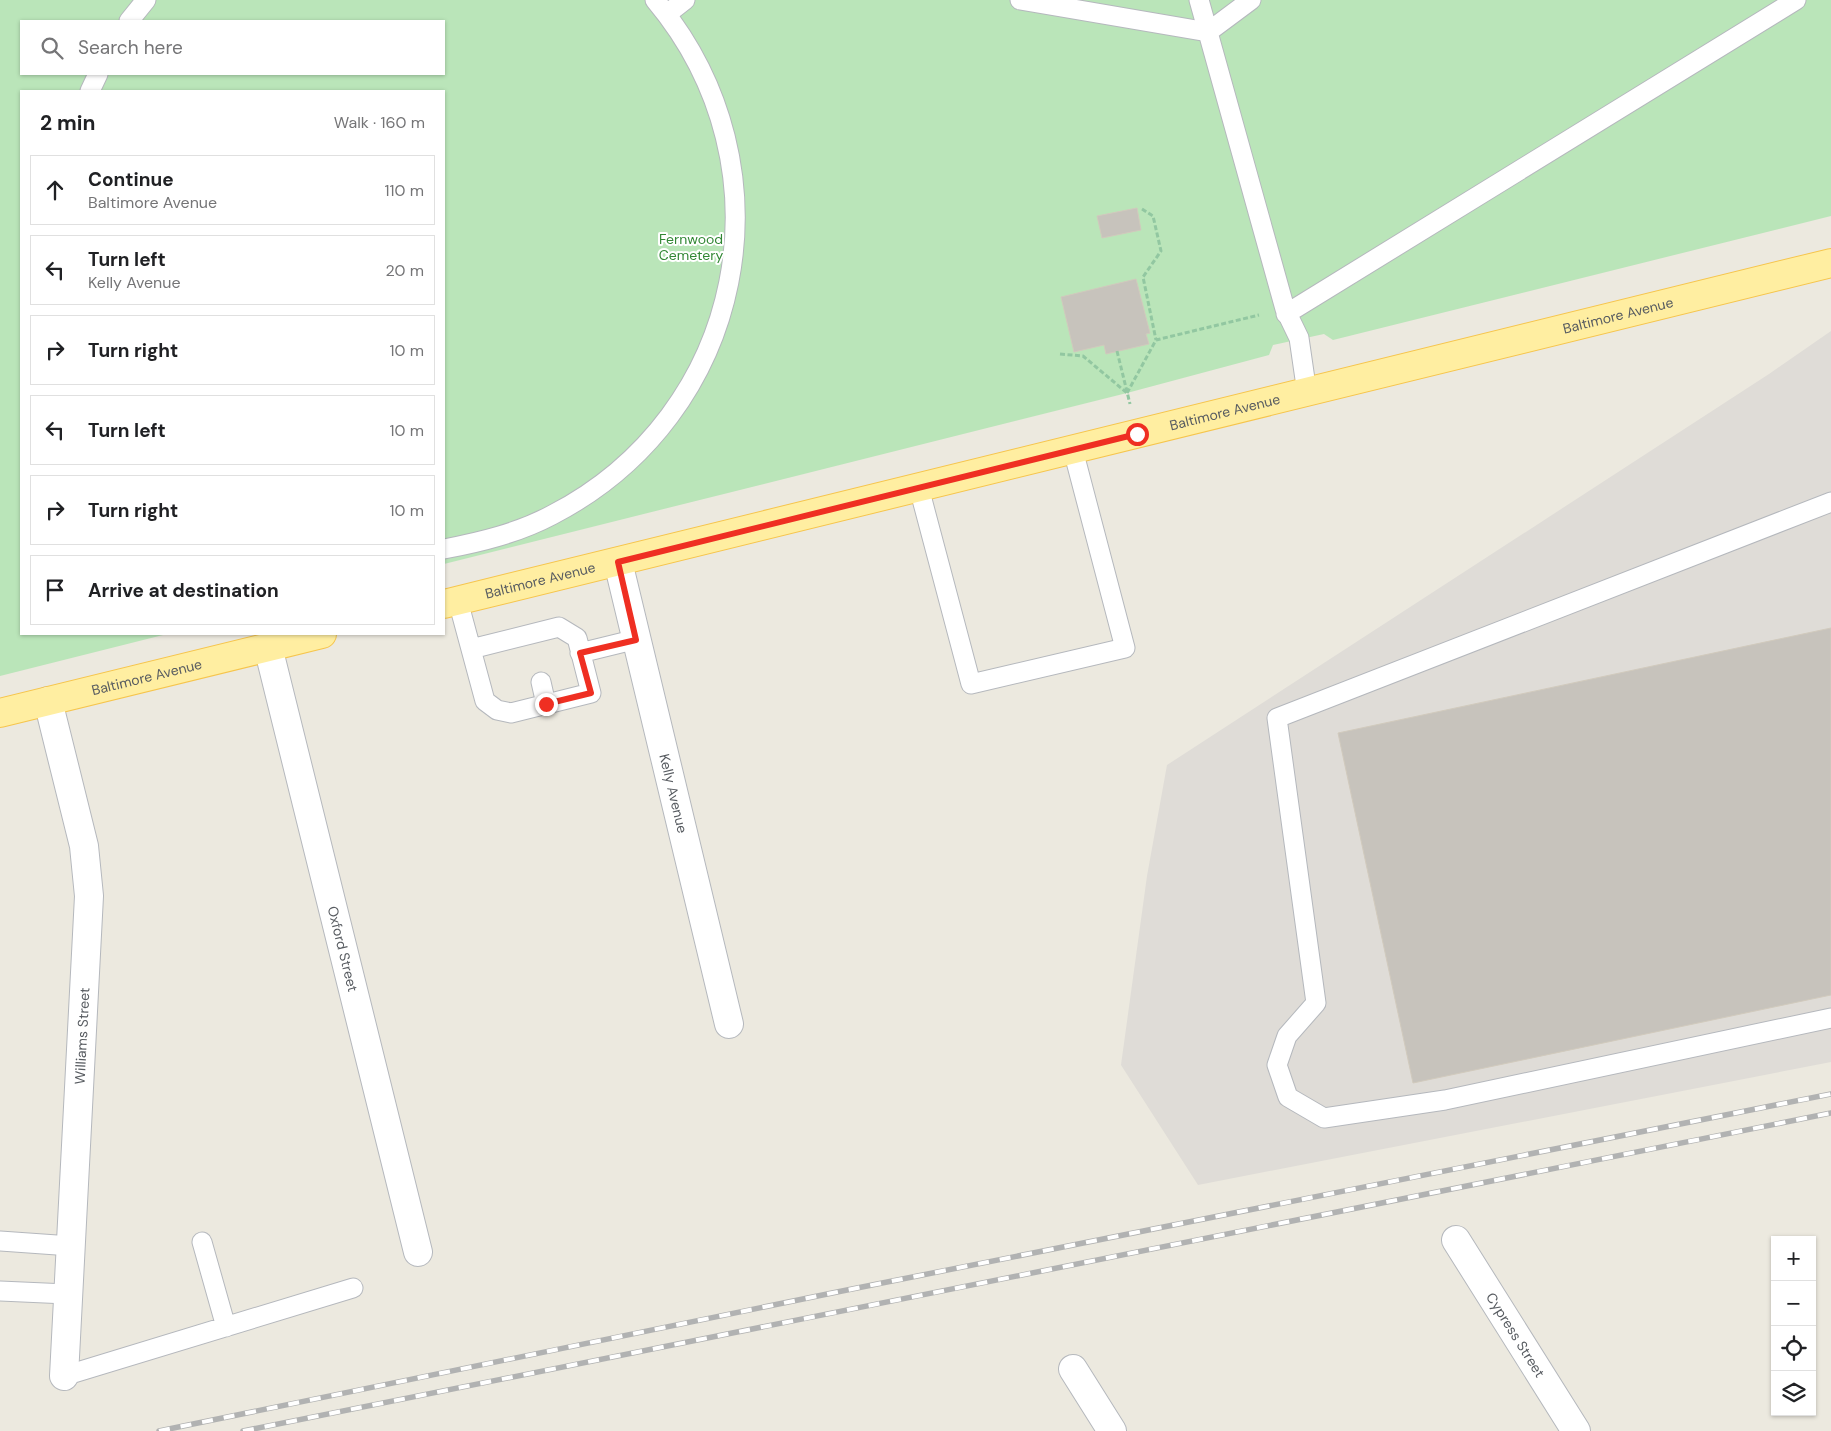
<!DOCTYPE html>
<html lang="en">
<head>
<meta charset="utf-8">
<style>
	:root { --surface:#fff; --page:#f6f6f6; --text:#202124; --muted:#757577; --line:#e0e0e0 }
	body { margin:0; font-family:"DM Sans",sans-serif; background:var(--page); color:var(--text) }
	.controls { position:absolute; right:15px; bottom:15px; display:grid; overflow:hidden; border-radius:0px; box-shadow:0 1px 4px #0004 }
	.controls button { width:45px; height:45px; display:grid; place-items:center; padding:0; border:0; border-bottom:1px solid var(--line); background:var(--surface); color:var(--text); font:25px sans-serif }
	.stop { position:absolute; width:15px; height:15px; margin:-11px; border:4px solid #ef2f22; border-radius:50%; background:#fff }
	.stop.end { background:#ef2f22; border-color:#fff; box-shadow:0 1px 5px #0008 }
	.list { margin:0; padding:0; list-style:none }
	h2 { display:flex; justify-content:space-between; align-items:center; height:65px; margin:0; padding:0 20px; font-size:21px }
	h2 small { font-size:16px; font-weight:400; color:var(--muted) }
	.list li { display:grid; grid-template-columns:32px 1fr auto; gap:15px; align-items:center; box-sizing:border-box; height:70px; margin:0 10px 10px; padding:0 10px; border:1px solid var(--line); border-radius:0px }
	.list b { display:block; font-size:19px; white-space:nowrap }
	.list p { margin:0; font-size:16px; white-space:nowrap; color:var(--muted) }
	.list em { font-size:16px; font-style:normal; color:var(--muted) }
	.icon { flex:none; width:28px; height:28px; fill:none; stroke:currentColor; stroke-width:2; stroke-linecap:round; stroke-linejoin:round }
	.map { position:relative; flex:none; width:1831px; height:1431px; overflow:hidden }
	.search { position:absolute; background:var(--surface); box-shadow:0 1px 4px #0004; left:20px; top:20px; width:425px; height:55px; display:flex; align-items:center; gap:12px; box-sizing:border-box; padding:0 18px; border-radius:0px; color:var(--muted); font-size:19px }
	.panel { position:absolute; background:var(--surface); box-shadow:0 1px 4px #0004; left:20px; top:90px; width:425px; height:545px; border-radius:0px }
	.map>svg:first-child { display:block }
	.industrial { fill:#dfdcd7 }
	.green { fill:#bae5b9; fill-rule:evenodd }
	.building { fill:#c7c3bc; stroke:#d1cabd }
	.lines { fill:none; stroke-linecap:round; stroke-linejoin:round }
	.lane-casing { stroke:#b5b8bd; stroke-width:21 }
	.street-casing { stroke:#b5b8bd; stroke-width:30 }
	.primary-casing { stroke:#f6c54d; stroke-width:30 }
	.path { stroke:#92c7a1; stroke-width:3; stroke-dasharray:5 2.5; stroke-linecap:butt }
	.lane { stroke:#fff; stroke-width:19 }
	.street { stroke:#fff; stroke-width:28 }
	.primary { stroke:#ffeea1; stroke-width:28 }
	.rail-casing { stroke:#b1b2b2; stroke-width:5.5 }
	.rail { stroke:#fff; stroke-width:4; stroke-dasharray:11; stroke-linecap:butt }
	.route { stroke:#ef2f22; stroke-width:6 }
	.labels { text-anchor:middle; stroke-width:4; stroke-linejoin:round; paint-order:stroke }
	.park-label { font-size:14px; fill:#318734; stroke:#fff }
	.street-label { font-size:14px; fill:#585c61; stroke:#fff }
</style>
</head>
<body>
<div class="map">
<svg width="1831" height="1431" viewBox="0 0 1831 1431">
	<rect width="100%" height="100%" fill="#ece9df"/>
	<!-- industrial -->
	<path class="industrial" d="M 1831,331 L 1831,1062 L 1198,1185 L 1121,1065 L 1147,876 L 1167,765 L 1769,374 Z"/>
	<!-- green -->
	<path class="green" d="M 0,0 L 1831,0 L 1831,216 L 1333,340 L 1324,334 L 1273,345 L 1269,355 L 1127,393 L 444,564 L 444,91 L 21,91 L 21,634 L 167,634 L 0,676 ZM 21,21 L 444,21 L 444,74 L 21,74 Z"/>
	<!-- building -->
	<path class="building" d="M 1137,208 L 1141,230 L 1102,238 L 1097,216 Z
		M 1136,279 L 1150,333 L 1146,334 L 1149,344 L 1106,354 L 1104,345 L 1074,352 L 1061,297 Z
		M 1831,628 L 1831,995 L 1413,1083 L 1338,733 Z"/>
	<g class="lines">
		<!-- lane casing -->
		<g class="lane-casing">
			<path id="lane" d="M 1020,0 L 1208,32 L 1251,0
				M 1199,0 L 1285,309 L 1299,338 L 1307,393
				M 667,14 L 685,0
				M 129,21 L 146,0
				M 90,91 L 98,74
				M 1286,314 L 1796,0
				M 919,488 L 971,684 L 1125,648 L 1073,450
				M 1831,502 L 1277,718 L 1316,1003 L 1287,1036 L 1277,1065 L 1288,1097 L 1324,1118 L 1445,1100 L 1831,1018
				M 444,549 C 481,542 518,533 552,515 C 746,415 795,167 655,0
				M 458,601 L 485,701 L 497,710 L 511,713 L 591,693 L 577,638 L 559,627 L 471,649
				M 580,653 L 637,639
				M 541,682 L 546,704
				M 0,1241 L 71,1246
				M 202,1242 L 226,1327
				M 0,1291 L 67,1294
				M 64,1376 L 353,1288"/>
		</g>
		<!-- street casing -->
		<g class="street-casing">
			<g id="street">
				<path id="s1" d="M 618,562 L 729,1024"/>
				<path id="s2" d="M 268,647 L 418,1252"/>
				<path d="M 48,701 L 84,846 L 89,896 L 64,1376"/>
				<path id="s3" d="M 1456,1240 L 1576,1431"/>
				<path d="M 1073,1369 L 1112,1431"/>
			</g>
		</g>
		<!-- primary casing -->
		<g class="primary-casing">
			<g id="primary">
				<path id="s4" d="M 444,604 L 1831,263"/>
				<path id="s5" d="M 0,713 L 322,634"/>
			</g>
		</g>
		<!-- path -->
		<path class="path" d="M 1142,209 L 1153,216 L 1161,251 L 1143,277 L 1156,340
			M 1117,351 L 1130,404
			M 1060,354 L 1083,356 L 1127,393
			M 1127,393 L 1156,340 L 1259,315"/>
		<!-- lane -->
		<use href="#lane" class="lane"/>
		<!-- street -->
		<use href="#street" class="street"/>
		<!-- primary -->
		<use href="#primary" class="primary"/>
		<!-- rail casing -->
		<g class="rail-casing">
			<path id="rail" d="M 159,1431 L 842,1291 L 1831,1094
				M 243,1431 L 1831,1113"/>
		</g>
		<!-- rail -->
		<use href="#rail" class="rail"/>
	</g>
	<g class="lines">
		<!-- route -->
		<path class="route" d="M 546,704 L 591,693 L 580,653 L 636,640 L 618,562 L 1137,434"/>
	</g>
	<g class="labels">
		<!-- park labels -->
		<g class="park-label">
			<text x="691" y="244">Fernwood<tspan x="691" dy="16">Cemetery</tspan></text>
		</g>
		<!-- street labels -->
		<g class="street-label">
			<text dy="5" stroke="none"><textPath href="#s4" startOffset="1209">Baltimore Avenue</textPath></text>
			<text dy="5" stroke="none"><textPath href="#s4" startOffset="804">Baltimore Avenue</textPath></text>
			<text dy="5" stroke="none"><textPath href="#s4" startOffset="99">Baltimore Avenue</textPath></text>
			<text dy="5" stroke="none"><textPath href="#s5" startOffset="151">Baltimore Avenue</textPath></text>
			<text dy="5" stroke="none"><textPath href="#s1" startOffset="238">Kelly Avenue</textPath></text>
			<text dy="5" stroke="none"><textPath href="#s2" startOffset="311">Oxford Street</textPath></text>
			<text transform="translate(82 1036) rotate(-87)" y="5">Williams Street</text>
			<text dy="5" stroke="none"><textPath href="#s3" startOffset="112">Cypress Street</textPath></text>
		</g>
	</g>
</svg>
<div class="controls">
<button>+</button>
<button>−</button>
<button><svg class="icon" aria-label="locate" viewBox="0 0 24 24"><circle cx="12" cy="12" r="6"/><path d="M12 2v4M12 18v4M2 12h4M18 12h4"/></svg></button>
<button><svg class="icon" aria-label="layers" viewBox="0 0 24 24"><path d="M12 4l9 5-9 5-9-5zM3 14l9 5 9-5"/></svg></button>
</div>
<div class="stop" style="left:1137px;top:434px"></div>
<div class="stop end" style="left:546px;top:704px"></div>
<div class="search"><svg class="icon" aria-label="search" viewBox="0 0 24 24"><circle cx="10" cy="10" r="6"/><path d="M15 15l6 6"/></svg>Search here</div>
<section class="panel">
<h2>2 min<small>Walk · 160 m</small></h2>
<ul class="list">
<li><svg class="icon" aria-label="ahead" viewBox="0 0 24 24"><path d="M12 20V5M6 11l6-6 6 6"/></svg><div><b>Continue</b><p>Baltimore Avenue</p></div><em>110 m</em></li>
<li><svg class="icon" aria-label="left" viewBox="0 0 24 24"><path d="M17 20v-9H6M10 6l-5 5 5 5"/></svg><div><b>Turn left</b><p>Kelly Avenue</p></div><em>20 m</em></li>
<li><svg class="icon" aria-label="right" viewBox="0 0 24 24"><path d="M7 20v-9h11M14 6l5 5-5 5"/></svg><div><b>Turn right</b></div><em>10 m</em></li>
<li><svg class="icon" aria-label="left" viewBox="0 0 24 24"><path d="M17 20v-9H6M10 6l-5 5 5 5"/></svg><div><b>Turn left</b></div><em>10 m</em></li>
<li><svg class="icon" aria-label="right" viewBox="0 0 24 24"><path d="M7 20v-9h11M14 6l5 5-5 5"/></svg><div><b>Turn right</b></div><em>10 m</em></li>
<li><svg class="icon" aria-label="arrive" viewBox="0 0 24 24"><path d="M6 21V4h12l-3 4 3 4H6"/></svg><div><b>Arrive at destination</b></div></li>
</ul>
</section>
</div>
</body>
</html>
